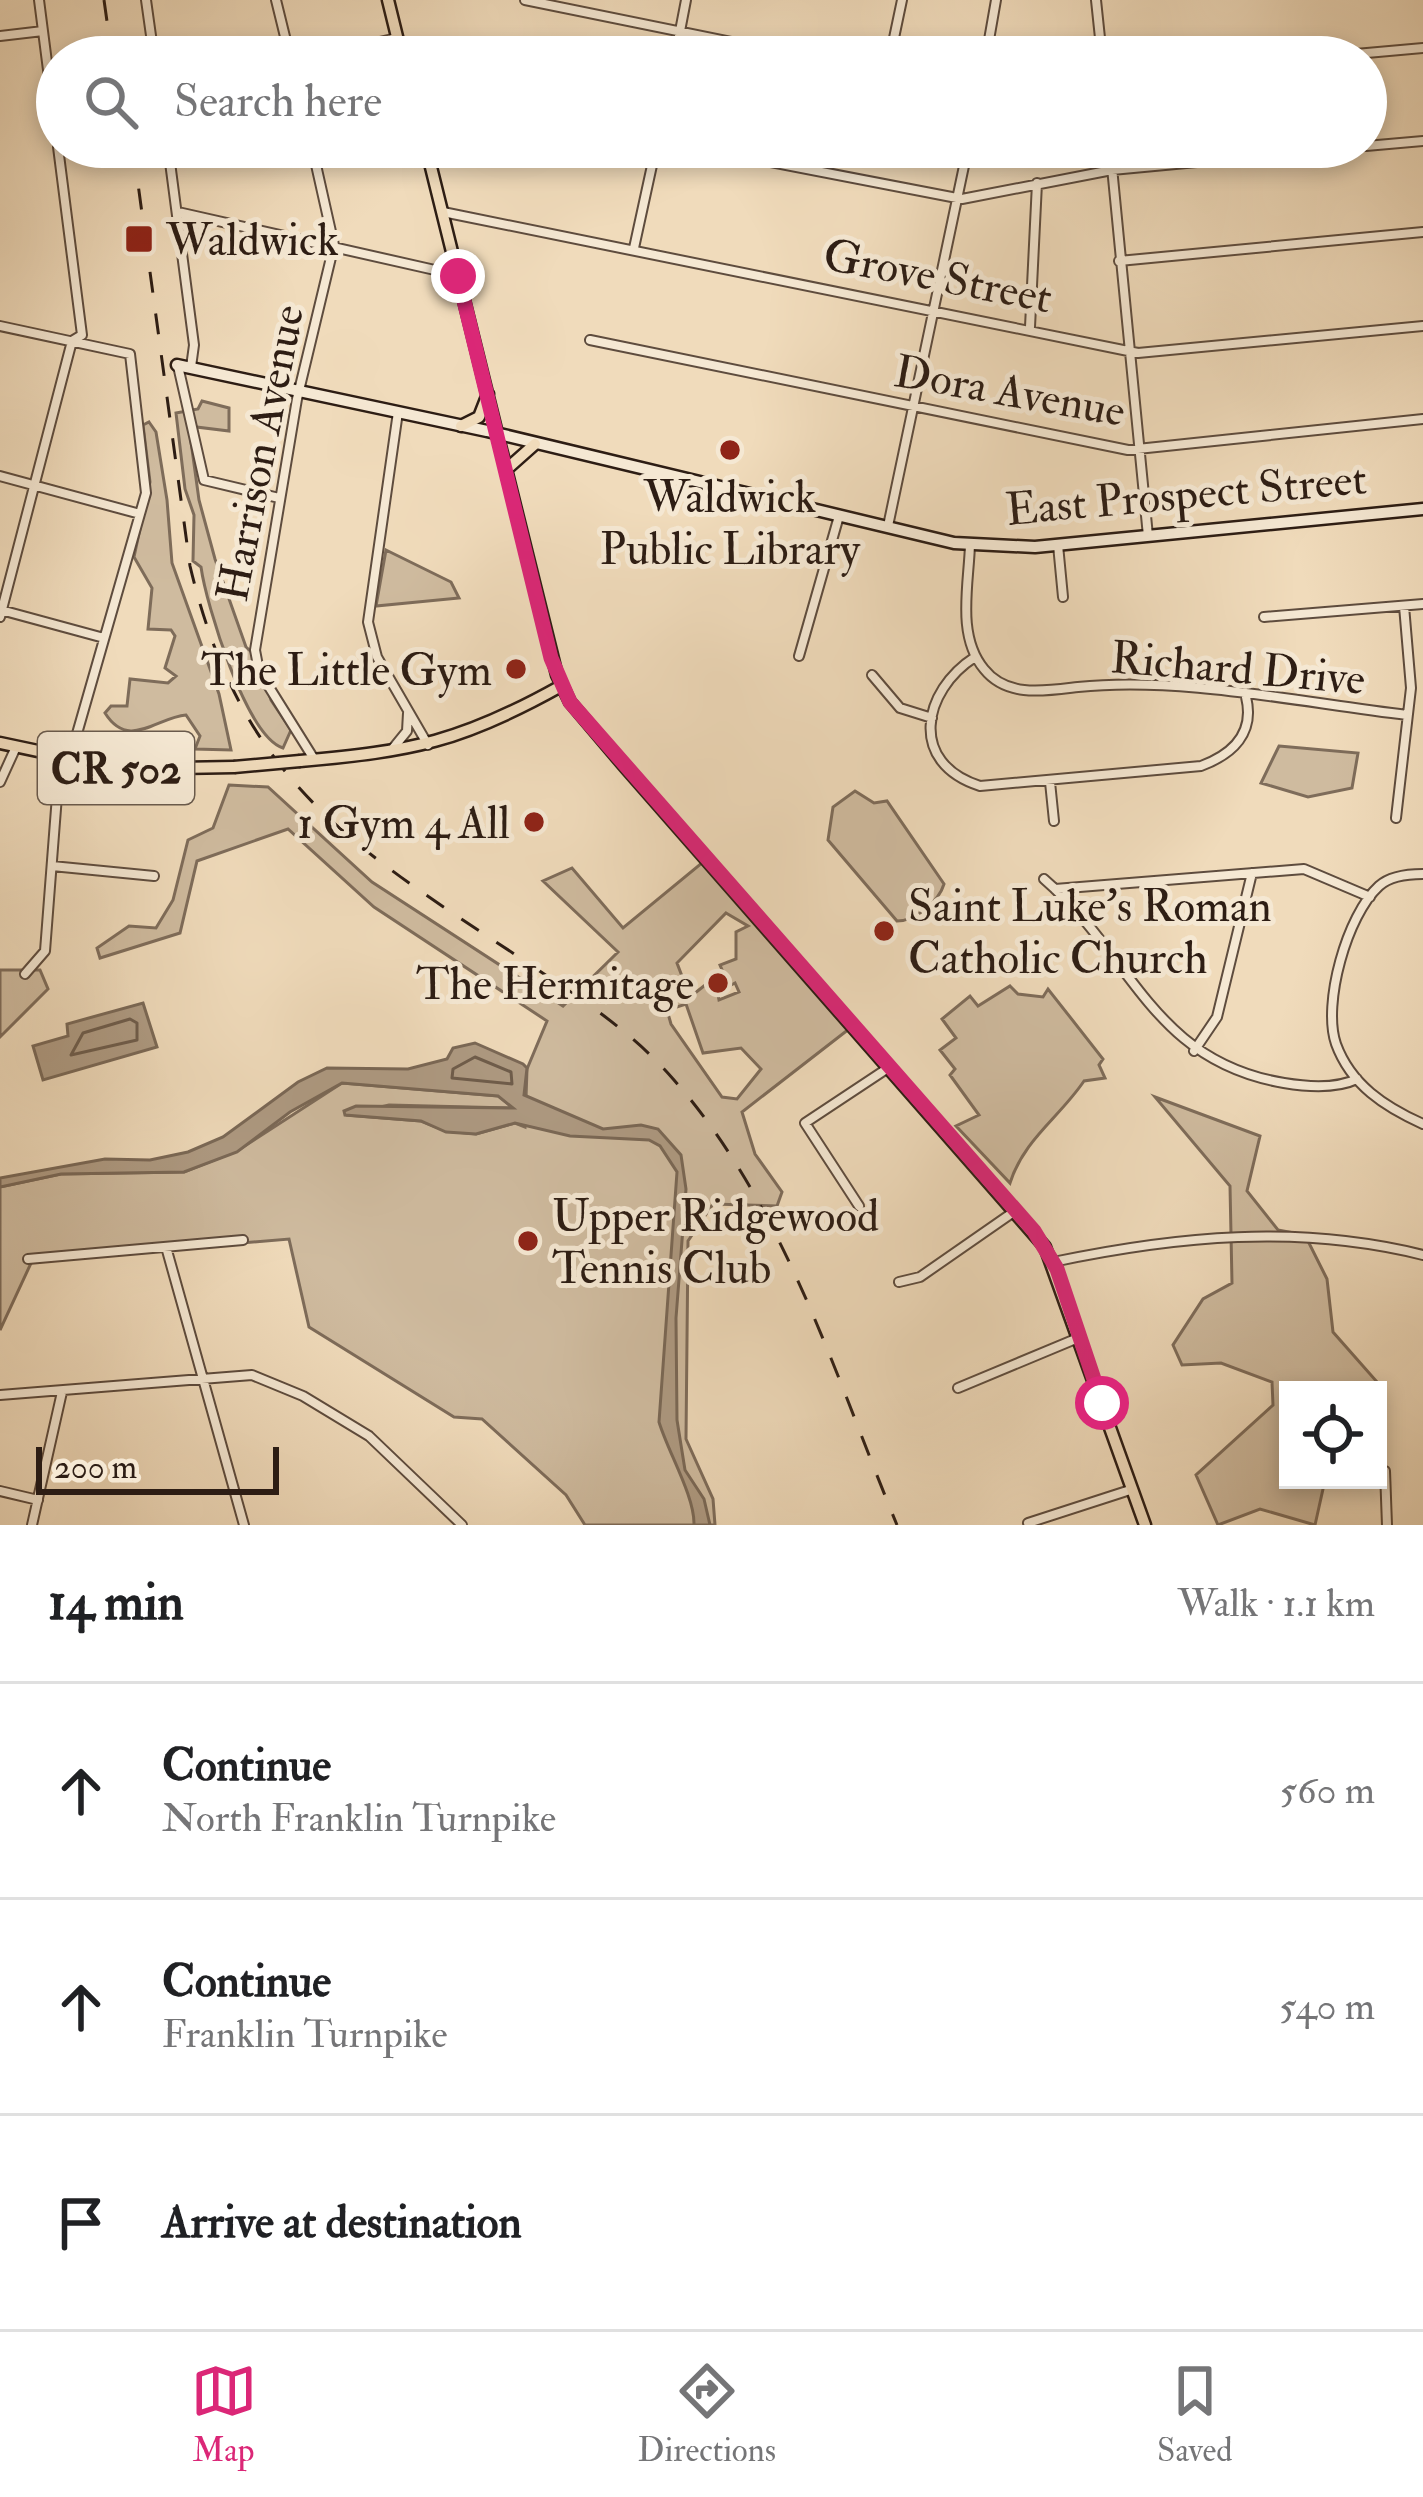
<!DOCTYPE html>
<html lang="en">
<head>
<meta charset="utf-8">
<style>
	:root { --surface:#fff; --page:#f6f6f6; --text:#202124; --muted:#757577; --line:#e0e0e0; --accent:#db2777 }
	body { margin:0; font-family:"IM FELL Double Pica",serif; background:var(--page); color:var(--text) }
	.controls { position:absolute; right:36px; bottom:36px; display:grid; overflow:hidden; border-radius:0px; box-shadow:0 6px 18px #0003 }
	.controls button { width:108px; height:108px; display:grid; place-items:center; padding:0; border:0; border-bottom:3px solid var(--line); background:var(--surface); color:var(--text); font:60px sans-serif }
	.scale { position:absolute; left:36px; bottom:30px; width:243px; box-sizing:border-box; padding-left:12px; border:6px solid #2d1d14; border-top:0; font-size:33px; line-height:42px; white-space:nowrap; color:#2d1d14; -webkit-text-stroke:9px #f5e8d3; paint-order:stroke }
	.stop { position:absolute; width:36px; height:36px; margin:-27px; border:9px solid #db2777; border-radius:50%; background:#fff }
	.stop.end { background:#db2777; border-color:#fff; box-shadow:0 3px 12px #0008 }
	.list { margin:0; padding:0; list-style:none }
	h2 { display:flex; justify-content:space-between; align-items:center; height:156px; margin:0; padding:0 48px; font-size:51px }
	h2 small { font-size:39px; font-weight:400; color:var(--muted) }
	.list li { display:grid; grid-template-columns:78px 1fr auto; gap:36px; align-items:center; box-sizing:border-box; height:216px; padding:0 48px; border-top:3px solid var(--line) }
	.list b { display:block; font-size:45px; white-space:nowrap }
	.list p { margin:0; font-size:39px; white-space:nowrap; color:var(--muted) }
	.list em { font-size:39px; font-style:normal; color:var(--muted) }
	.icon { flex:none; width:66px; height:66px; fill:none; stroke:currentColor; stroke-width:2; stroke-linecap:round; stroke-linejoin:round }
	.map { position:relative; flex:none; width:1423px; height:1525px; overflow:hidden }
	.search { position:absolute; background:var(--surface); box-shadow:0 6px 18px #0003; left:36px; right:36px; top:36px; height:132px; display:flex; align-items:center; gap:30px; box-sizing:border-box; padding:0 42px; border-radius:66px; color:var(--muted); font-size:45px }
	.sheet { height:804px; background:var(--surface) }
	nav { display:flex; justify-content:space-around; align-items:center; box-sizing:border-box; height:168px; border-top:3px solid var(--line); background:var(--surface); font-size:33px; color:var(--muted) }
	nav a { display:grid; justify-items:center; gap:6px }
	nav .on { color:var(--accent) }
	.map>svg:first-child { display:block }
	.green { fill:#cfbb9f; stroke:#7e6c5a; stroke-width:3; fill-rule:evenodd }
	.water { fill:#ae9a82; stroke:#7a6856; stroke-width:3 }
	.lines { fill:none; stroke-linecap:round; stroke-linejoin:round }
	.shore { stroke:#6e5c4b; stroke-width:3 }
	.street-casing { stroke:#5e4c3e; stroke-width:12 }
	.secondary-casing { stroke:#2d1d14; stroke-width:15 }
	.primary-casing { stroke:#2d1d14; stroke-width:15 }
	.street { stroke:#f5e8d3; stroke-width:8 }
	.secondary { stroke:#f5e8d3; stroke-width:10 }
	.primary { stroke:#f0dbbb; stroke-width:10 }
	.rail { stroke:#2d1d14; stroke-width:3; stroke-dasharray:21 21; stroke-linecap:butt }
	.primary-bridge-casing { stroke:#2d1d14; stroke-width:15; stroke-linecap:butt }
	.primary-bridge { stroke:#f0dbbb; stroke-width:10 }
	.route { stroke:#db2777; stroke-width:15 }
	.poi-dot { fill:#8f2418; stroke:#f5e8d3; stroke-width:4.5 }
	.labels { text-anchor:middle; stroke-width:10; stroke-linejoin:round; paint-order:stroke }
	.shield { fill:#f5e8d3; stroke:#695a4d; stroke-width:3 }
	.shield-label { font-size:42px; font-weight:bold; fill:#2d1d14 }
	.poi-label { font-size:45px; fill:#2d1d14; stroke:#f5e8d3; text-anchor:start }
	.street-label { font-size:45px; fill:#2d1d14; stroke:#f5e8d3 }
</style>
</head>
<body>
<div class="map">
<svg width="1423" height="1525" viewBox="0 0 1423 1525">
	<rect width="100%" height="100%" fill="#f0dbbb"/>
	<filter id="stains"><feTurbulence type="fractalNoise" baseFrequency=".00167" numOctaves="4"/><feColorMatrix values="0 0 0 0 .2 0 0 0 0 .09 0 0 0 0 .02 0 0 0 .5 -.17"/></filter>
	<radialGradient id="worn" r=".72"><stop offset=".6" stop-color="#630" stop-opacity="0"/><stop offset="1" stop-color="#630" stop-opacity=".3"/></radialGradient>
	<!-- green -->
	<path class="green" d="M 202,401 L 229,408 L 229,431 L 196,427 L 191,442 L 199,500 L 215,559 L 246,647 L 259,659 L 271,700 L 291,730 L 283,748 C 246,736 206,604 201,567 L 193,561 L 194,515 L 185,489 L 176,413 L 198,409 Z
		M 149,422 L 156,432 L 167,500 L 172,563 L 219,694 L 231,750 L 195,749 L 200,736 L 186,715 C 157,717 129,751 105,713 L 111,706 L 127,706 L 130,679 L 168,683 L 176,676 L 165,668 L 175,636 L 171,630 L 148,629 L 152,588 L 134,557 L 150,482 L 143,425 Z
		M 386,550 L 451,582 L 459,598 L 376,606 Z
		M 1279,746 L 1358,753 L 1352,788 L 1308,797 L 1261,783 Z
		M 229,785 L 268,787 L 372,882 L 563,1006 L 618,952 L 543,881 L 572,868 L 623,928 L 703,862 L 849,1029 L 742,1112 L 755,1154 L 782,1192 L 777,1206 L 713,1204 L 688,1241 L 686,1439 L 713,1499 L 715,1525 L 585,1525 L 566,1495 L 482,1419 L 454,1417 L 309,1327 L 289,1239 L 32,1261 L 0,1330 L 0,1187 L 61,1174 L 184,1172 L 237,1151 L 342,1083 L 499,1096 L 513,1108 L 389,1105 L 346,1115 L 421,1121 L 446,1131 L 476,1134 L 515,1123 L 525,1127 L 527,1069 L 547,1021 L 374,907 L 288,829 L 197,861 L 180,933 L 100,958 L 97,948 L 129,926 L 156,928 L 173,900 L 188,840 L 213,828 ZM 726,913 L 748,926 L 736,932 L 736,959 L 720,965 L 729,986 L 735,983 L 739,992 L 719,1000 L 716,984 L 709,982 L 690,997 L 677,963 ZM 686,1004 L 703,1053 L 741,1048 L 761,1069 L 737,1099 L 722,1097 L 671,1024 L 667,1010 Z
		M 855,791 L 874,803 L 887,801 L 944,884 C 939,901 916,921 897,921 L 828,840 L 833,807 Z
		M 0,970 L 40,970 L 48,989 L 0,1037 Z
		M 1010,986 L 1018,994 L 1043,997 L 1048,989 L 1103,1059 L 1099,1065 L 1105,1078 L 1084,1081 C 1059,1118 1024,1139 1010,1183 L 956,1126 L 979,1115 L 950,1075 L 955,1069 L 940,1050 L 956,1038 L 942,1019 L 970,996 L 978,1006 Z
		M 1155,1097 L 1260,1136 L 1247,1191 L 1278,1230 L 1305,1235 L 1327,1279 L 1333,1332 L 1378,1383 L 1373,1390 L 1288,1390 L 1288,1480 L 1325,1480 L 1315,1525 L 1260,1509 L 1218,1525 L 1196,1475 L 1273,1405 L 1272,1382 L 1221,1363 L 1182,1365 L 1173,1345 L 1203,1299 L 1232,1283 L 1230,1186 Z"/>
	<!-- water -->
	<path class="water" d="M 143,1003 L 157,1047 L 43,1080 L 33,1046 L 68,1036 L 67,1024 Z
		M 475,1043 L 523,1064 L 527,1068 L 524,1095 L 603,1129 L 641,1125 L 658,1129 L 681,1155 L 686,1189 L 676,1318 L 677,1420 L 685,1470 L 704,1499 L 710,1525 L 694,1525 C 695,1497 668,1452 659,1422 L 677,1172 L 660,1146 L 649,1140 L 570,1136 L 515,1123 L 476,1134 L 446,1132 L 421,1121 L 345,1115 L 344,1111 L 356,1106 L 513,1108 L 498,1096 L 342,1083 L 290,1112 L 237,1152 L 184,1172 L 61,1174 L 0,1187 L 0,1178 L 105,1159 L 150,1160 L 188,1152 L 223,1137 L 298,1082 L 327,1068 L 408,1069 L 447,1059 L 453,1048 Z"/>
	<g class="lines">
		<!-- shore -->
		<path class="shore" d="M 130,1019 L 137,1023 L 137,1040 L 71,1055 L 83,1033 Z
			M 475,1057 L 511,1072 L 512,1084 L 452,1078 L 453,1069 Z"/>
		<!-- street casing -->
		<g class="street-casing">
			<path id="street" d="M 39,0 L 57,140
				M 146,0 L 154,57
				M 276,0 L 290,57
				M 525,0 L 805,57
				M 1096,0 L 1102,57
				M 0,36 L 43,31
				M 313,57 L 397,38
				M 675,57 L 686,0
				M 890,57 L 902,0
				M 986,57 L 996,0
				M 1322,57 L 1423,48
				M 1366,146 L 1423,141
				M 168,147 L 194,345 L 191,367
				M 312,147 L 334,245 L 297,399 L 255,650 L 259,671 L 314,759
				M 692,147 L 962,199 L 1112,170 L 1357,147
				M 1110,147 L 1148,536
				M 178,212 L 457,275
				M 443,212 L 1138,353 L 1423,326
				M 634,248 L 656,147
				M 1119,261 L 1423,232
				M 0,326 L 130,354 L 146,493 L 70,758
				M 1030,327 L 1037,183
				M 590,340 L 1128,450 L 1423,419
				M 178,366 L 204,480 L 279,498
				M 398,412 L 368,622 L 377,657 L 428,745
				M 0,476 L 140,514
				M 888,526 L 968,147
				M 970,544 C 969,584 956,635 984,669 C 1007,698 1045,691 1078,687 C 1181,676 1303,703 1407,715
				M 1058,545 L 1063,597
				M 1,610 L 104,638
				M 0,617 L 72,341 L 82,335 L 58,147
				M 1264,617 L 1423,604
				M 799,656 L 839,516
				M 975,657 C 922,691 908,763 980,786 L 1201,766 C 1233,754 1255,733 1246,697
				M 872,675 L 900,708 L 932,718
				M 394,747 L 407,731 L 408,713
				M 0,782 L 16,747
				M 1050,782 L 1054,821
				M 1396,818 L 1411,688 L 1404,606
				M 52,866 L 154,876
				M 1423,874 C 1408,874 1390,876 1379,886 C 1347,915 1322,1004 1336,1044 C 1351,1085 1385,1107 1423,1124
				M 1044,879 C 1133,956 1152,1061 1284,1083 C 1308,1087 1336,1089 1357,1079
				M 1055,889 L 1304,869 L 1370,897
				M 25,974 L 45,951 L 60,757
				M 1194,1051 L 1217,1017 L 1252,873
				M 859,1206 L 805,1123 L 888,1068
				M 166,1247 L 244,1525
				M 28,1259 L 243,1240
				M 1053,1262 C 1177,1236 1298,1224 1423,1255
				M 899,1282 L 920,1277 L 1015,1211
				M 958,1388 L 1078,1338
				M 0,1395 L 252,1375 L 303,1396 L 369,1436 L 462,1525
				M 1385,1471 L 1387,1525
				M 0,1491 L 38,1500
				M 1028,1523 L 1130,1490
				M 32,1525 L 62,1392"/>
		</g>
		<!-- secondary casing -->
		<g class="secondary-casing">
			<path id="secondary" d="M 177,365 L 487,431 L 954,543 L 1035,547 L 1423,509"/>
		</g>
		<!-- primary casing -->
		<g class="primary-casing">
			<path id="primary" d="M 388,0 L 402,57
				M 426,147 L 557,675 L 570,702 L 625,767 L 1045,1247 L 1145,1525
				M 461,426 L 479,417 L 488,394
				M 508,468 L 535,444
				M 0,743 L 123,769 L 234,767
				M 300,761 C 413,751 461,742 561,686"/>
		</g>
		<!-- street -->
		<use href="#street" class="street"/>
		<!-- secondary -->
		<use href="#secondary" class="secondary"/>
		<!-- primary -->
		<use href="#primary" class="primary"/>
		<!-- rail -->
		<path class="rail" d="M 104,0 L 112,57
			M 133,147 L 190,566 C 241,781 352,847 525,961 C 578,997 632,1031 674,1080 C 784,1205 834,1373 897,1525"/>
		<!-- primary-bridge casing -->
		<g class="primary-bridge-casing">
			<path id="primary-bridge" d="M 234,767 L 300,761"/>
		</g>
		<!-- primary-bridge -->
		<use href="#primary-bridge" class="primary-bridge"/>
	</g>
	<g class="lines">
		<!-- route -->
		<path class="route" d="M 458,276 L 551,658 L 570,702 L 1034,1231 L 1057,1269 L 1102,1403"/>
	</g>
	<!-- markers -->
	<g class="poi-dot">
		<rect x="124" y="224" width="30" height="30" rx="6"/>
		<circle cx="730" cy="450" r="12"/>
		<circle cx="516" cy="669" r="12"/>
		<circle cx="534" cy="822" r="12"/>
		<circle cx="884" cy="931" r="12"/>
		<circle cx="718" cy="983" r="12"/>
		<circle cx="528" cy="1241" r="12"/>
	</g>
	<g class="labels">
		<!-- shield labels -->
		<rect class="shield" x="38" y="732" width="156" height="72" rx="9"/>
		<g class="shield-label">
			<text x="116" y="783">CR 502</text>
		</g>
		<!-- poi labels -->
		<g class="poi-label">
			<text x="166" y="255">Waldwick</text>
			<text x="730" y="512" text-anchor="middle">Waldwick<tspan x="730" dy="52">Public Library</tspan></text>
			<text x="492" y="685" text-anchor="end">The Little Gym</text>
			<text x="510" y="838" text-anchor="end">1 Gym 4 All</text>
			<text x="908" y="921">Saint Luke's Roman<tspan x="908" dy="52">Catholic Church</tspan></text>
			<text x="694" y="999" text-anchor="end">The Hermitage</text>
			<text x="552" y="1231">Upper Ridgewood<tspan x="552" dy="52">Tennis Club</tspan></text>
		</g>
		<!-- street labels -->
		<g class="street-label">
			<text transform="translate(938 275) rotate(11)" y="16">Grove Street</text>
			<text transform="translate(1010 390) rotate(10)" y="16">Dora Avenue</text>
			<text transform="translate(259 453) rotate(-79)" y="16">Harrison Avenue</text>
			<text transform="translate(1186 493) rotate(-5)" y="16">East Prospect Street</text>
			<text transform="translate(1238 667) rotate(5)" y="16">Richard Drive</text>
		</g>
	</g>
	<rect width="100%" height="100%" filter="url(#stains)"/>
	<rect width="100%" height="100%" fill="url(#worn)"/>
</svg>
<div class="controls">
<button><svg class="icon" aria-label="locate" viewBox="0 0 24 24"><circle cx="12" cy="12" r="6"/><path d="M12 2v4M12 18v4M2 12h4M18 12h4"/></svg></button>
</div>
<div class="scale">200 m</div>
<div class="stop" style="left:1102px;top:1403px"></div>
<div class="stop end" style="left:458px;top:276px"></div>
<div class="search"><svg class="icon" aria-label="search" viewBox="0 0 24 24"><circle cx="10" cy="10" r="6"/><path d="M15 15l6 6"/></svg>Search here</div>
</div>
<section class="sheet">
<h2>14 min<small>Walk · 1.1 km</small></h2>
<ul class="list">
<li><svg class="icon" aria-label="ahead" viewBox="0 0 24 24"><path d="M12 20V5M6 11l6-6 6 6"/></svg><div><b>Continue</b><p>North Franklin Turnpike</p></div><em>560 m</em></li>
<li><svg class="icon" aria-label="ahead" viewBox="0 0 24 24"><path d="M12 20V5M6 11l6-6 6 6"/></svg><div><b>Continue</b><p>Franklin Turnpike</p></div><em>540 m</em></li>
<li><svg class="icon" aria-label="arrive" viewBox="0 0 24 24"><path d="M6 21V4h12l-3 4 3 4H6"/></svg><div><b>Arrive at destination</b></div></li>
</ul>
</section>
<nav>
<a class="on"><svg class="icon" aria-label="map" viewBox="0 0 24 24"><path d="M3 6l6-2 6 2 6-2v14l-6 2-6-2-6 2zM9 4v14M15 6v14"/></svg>Map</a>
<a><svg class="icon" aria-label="directions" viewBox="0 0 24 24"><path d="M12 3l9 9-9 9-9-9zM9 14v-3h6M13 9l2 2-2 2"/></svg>Directions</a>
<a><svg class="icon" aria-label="saved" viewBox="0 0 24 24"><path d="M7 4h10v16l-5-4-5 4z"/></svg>Saved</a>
</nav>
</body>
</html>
